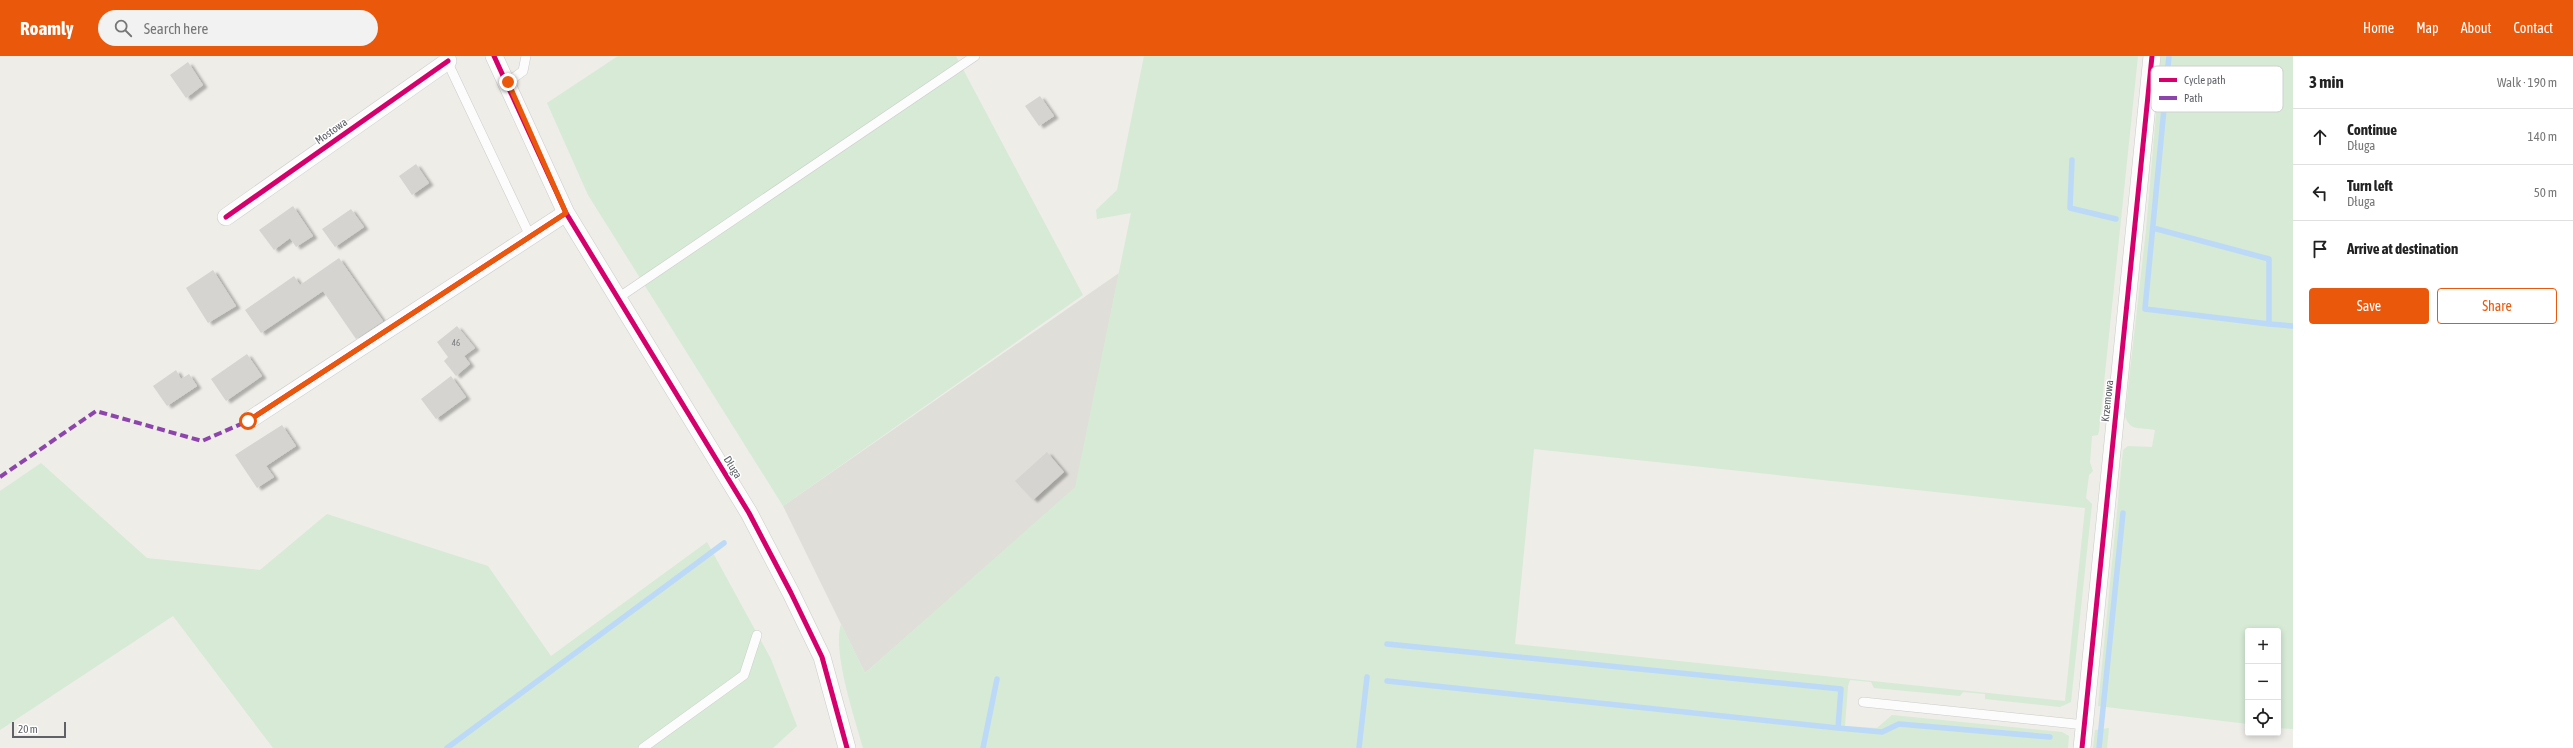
<!DOCTYPE html>
<html lang="en">
<head>
<meta charset="utf-8">
<style>
	:root { --surface:#fff; --page:#f2f2f2; --text:#222; --muted:#767676; --line:#e0e0e0; --accent:#ea580c }
	body { margin:0; font-family:"Asap Condensed",sans-serif; background:var(--page); color:var(--text) }
	.controls { position:absolute; right:12px; bottom:12px; display:grid; overflow:hidden; border-radius:4px; box-shadow:0 2px 6px #0003 }
	.controls button { width:36px; height:36px; display:grid; place-items:center; padding:0; border:0; border-bottom:1px solid var(--line); background:var(--surface); color:var(--text); font:20px sans-serif }
	.scale { position:absolute; left:12px; bottom:10px; width:54px; box-sizing:border-box; padding-left:4px; border:2px solid #5e6167; border-top:0; font-size:11px; line-height:14px; white-space:nowrap; color:#5e6167; -webkit-text-stroke:3px #fff; paint-order:stroke }
	.stop { position:absolute; width:12px; height:12px; margin:-9px; border:3px solid #ea580c; border-radius:50%; background:#fff }
	.stop.end { background:#ea580c; border-color:#fff; box-shadow:0 1px 4px #0008 }
	.list { margin:0; padding:0; list-style:none }
	h2 { display:flex; justify-content:space-between; align-items:center; height:52px; margin:0; padding:0 16px; font-size:17px }
	h2 small { font-size:13px; font-weight:400; color:var(--muted) }
	.list li { display:grid; grid-template-columns:26px 1fr auto; gap:12px; align-items:center; box-sizing:border-box; height:56px; padding:0 16px; border-top:1px solid var(--line) }
	.list b { display:block; font-size:15px; white-space:nowrap }
	.list p { margin:0; font-size:13px; white-space:nowrap; color:var(--muted) }
	.list em { font-size:13px; font-style:normal; color:var(--muted) }
	.actions { display:flex; gap:8px; padding:12px 16px }
	.actions a { flex:1; padding:9px 0; border:1px solid var(--accent); border-radius:4px; text-align:center; font-size:14px; color:var(--accent) }
	.actions .main { background:var(--accent); color:#fff }
	.icon { flex:none; width:22px; height:22px; fill:none; stroke:currentColor; stroke-width:2; stroke-linecap:round; stroke-linejoin:round }
	.map { position:relative; flex:none; width:2293px; height:692px; overflow:hidden }
	header { display:flex; align-items:center; gap:24px; box-sizing:border-box; height:56px; padding:0 20px; background:var(--accent); color:#fff }
	header strong { font-size:19px }
	nav { display:flex; gap:22px; margin-inline-start:auto; font-size:14px }
	.search { width:280px; height:36px; background:var(--page); display:flex; align-items:center; gap:10px; box-sizing:border-box; padding:0 14px; border-radius:22px; color:var(--muted); font-size:15px }
	main { display:flex }
	aside { flex:1; background:var(--surface) }
	.map>svg:first-child { display:block }
	.industrial { fill:#dfded9 }
	.green { fill:#d6ead6; fill-rule:evenodd }
	.lines { fill:none; stroke-linecap:round; stroke-linejoin:round }
	.stream { stroke:#bcd9f8; stroke-width:5.5 }
	.building { fill:#d5d4d1; filter:url(#shadow) }
	.service-casing { stroke:#cbcbca; stroke-width:10 }
	.minor-casing { stroke:#cbcbca; stroke-width:18 }
	.service { stroke:#fcfcfc; stroke-width:9 }
	.minor { stroke:#fcfcfc; stroke-width:17 }
	.quiet { stroke:#8e44ad; stroke-width:4; stroke-dasharray:8 4; stroke-linecap:butt }
	.cycleway-casing { stroke:#fff; stroke-width:8 }
	.cycleway { stroke:#d6006c; stroke-width:5 }
	.route { stroke:#ea580c; stroke-width:5 }
	.labels { text-anchor:middle; stroke-width:3; stroke-linejoin:round; paint-order:stroke }
	.number-label { font-size:9px; fill:#7d7f82 }
	.street-label { font-size:11px; fill:#5e6167; stroke:#fff }
	.key { fill:#fff; stroke:#cfd0d1; stroke-width:1 }
	.key-label { font-size:11px; fill:#5e6167 }
</style>
</head>
<body>
<header>
<strong>Roamly</strong>
<div class="search"><svg class="icon" aria-label="search" viewBox="0 0 24 24"><circle cx="10" cy="10" r="6"/><path d="M15 15l6 6"/></svg>Search here</div>
<nav><a>Home</a><a>Map</a><a>About</a><a>Contact</a></nav>
</header>
<main>
<div class="map">
<svg width="2293" height="692" viewBox="0 0 2293 692">
	<defs>
		<filter id="shadow"><feDropShadow dx="4.5" dy="2.5" stdDeviation="1" flood-color="#0004"/></filter>
	</defs>
	<rect width="100%" height="100%" fill="#eeede8"/>
	<!-- industrial -->
	<path class="industrial" d="M 1119,217 L 1076,431 L 865,617 L 783,450 Z"/>
	<!-- green -->
	<path class="green" d="M 618,0 L 956,0 L 1083,239 L 783,450 L 588,139 L 547,47 Z
		M 1144,0 L 2138,0 L 2099,375 L 2098,379 L 2092,380 L 2090,406 L 2093,415 L 2089,419 L 2086,442 L 2092,448 L 2071,646 L 2060,651 L 1985,643 L 1985,638 L 1963,636 L 1960,640 L 1874,632 L 1871,626 L 1850,624 L 1848,630 L 1845,670 L 1877,672 L 1892,659 L 2062,676 L 2069,680 L 2068,692 L 863,692 C 855,663 832,595 841,568 L 865,617 L 1075,431 L 1131,157 L 1097,163 L 1096,154 L 1117,134 ZM 1534,393 L 2085,452 L 2065,645 L 1515,588 Z
		M 2161,0 L 2293,0 L 2293,673 L 2278,672 L 2278,575 L 2248,575 L 2248,668 L 2098,650 L 2123,394 L 2128,390 L 2152,391 L 2155,374 C 2141,371 2129,376 2125,359 L 2146,174 Z
		M 41,407 L 147,502 L 260,514 L 327,458 L 488,510 L 551,600 L 707,486 L 771,603 L 797,670 L 773,692 L 273,692 L 173,560 L 0,674 L 0,435 Z
		M 2109,672 L 2107,692 L 2093,692 L 2095,674 Z"/>
	<g class="lines">
		<!-- stream -->
		<path class="stream" d="M 2169,0 L 2145,253 L 2269,268
			M 2072,104 L 2070,152 L 2116,163
			M 2153,172 L 2269,203 L 2269,268 L 2293,270
			M 1387,588 L 1841,633 L 1838,672 L 1882,676 L 1899,668 L 2050,681
			M 1387,625 L 1838,672
			M 447,692 L 724,487
			M 983,692 L 997,623
			M 1359,692 L 1367,621
			M 2099,692 L 2123,457"/>
	</g>
	<!-- building -->
	<path class="building" d="M 188,6 L 203,29 L 186,42 L 170,19 Z
		M 1040,40 L 1054,60 L 1039,70 L 1025,50 Z
		M 416,108 L 429,127 L 412,139 L 399,120 Z
		M 293,150 L 313,180 L 296,191 L 290,182 L 274,194 L 259,174 Z
		M 351,153 L 364,171 L 335,191 L 322,173 Z
		M 339,202 L 383,265 L 356,283 L 323,235 L 261,277 L 245,254 L 294,220 L 300,229 Z
		M 213,214 L 236,250 L 208,267 L 186,232 Z
		M 457,270 L 475,292 L 464,300 L 470,308 L 456,320 L 444,305 L 448,301 L 437,286 Z
		M 247,298 L 262,320 L 226,345 L 211,323 Z
		M 176,314 L 181,323 L 189,318 L 197,330 L 167,350 L 153,330 Z
		M 451,320 L 466,341 L 436,363 L 421,343 Z
		M 282,369 L 296,390 L 266,410 L 274,421 L 257,432 L 235,399 Z
		M 1047,396 L 1064,416 L 1033,444 L 1015,425 Z"/>
	<g class="lines">
		<!-- service casing -->
		<g class="service-casing">
			<path id="service" d="M 446,3 L 530,180
				M 508,26 L 523,15 L 526,0
				M 618,242 L 975,0
				M 1863,646 L 2085,669
				M 643,692 L 744,619 L 757,579"/>
		</g>
		<!-- minor casing -->
		<g class="minor-casing">
			<path id="minor" d="M 494,0 L 566,157 L 749,457 L 791,537 L 822,601 L 847,692
				M 226,161 L 448,5
				M 248,365 L 566,157
				M 2082,692 L 2152,0"/>
		</g>
		<!-- service -->
		<use href="#service" class="service"/>
		<!-- minor -->
		<use href="#minor" class="minor"/>
		<!-- quiet -->
		<path class="quiet" d="M 0,421 L 96,355 L 202,385 L 248,365"/>
		<!-- cycleway casing -->
		<g class="cycleway-casing">
			<path id="cycleway" d="M 494,0 L 566,157 L 749,457 L 791,537 L 822,601 L 847,692
				M 226,161 L 448,5
				M 248,365 L 566,157
				M 2082,692 L 2152,0"/>
		</g>
		<!-- cycleway -->
		<use href="#cycleway" class="cycleway"/>
	</g>
	<g class="lines">
		<!-- route -->
		<path class="route" d="M 248,365 L 566,157 L 508,26"/>
	</g>
	<g class="labels">
		<!-- number labels -->
		<g class="number-label">
			<text x="456" y="290">46</text>
		</g>
		<!-- street labels -->
		<g class="street-label">
			<text transform="translate(331 75) rotate(-35)" y="4">Mostowa</text>
			<text transform="translate(2107 345) rotate(-84)" y="4">Krzemowa</text>
			<text transform="translate(733 411) rotate(58)" y="4">Długa</text>
		</g>
	</g>
	<!-- legend -->
	<rect x="2151" y="10" width="132" height="46" rx="6" class="key"/>
	<rect x="2159" y="22" width="18" height="4" fill="#d6006c"/>
	<rect x="2159" y="40" width="18" height="4" fill="#8e44ad"/>
	<g class="key-label">
		<text x="2184" y="28">Cycle path</text>
		<text x="2184" y="46">Path</text>
	</g>
</svg>
<div class="controls">
<button>+</button>
<button>−</button>
<button><svg class="icon" aria-label="locate" viewBox="0 0 24 24"><circle cx="12" cy="12" r="6"/><path d="M12 2v4M12 18v4M2 12h4M18 12h4"/></svg></button>
</div>
<div class="scale">20 m</div>
<div class="stop" style="left:248px;top:365px"></div>
<div class="stop end" style="left:508px;top:26px"></div>
</div>
<aside>
<h2>3 min<small>Walk · 190 m</small></h2>
<ul class="list">
<li><svg class="icon" aria-label="ahead" viewBox="0 0 24 24"><path d="M12 20V5M6 11l6-6 6 6"/></svg><div><b>Continue</b><p>Długa</p></div><em>140 m</em></li>
<li><svg class="icon" aria-label="left" viewBox="0 0 24 24"><path d="M17 20v-9H6M10 6l-5 5 5 5"/></svg><div><b>Turn left</b><p>Długa</p></div><em>50 m</em></li>
<li><svg class="icon" aria-label="arrive" viewBox="0 0 24 24"><path d="M6 21V4h12l-3 4 3 4H6"/></svg><div><b>Arrive at destination</b></div></li>
</ul>
<div class="actions"><a class="main">Save</a><a>Share</a></div>
</aside>
</main>
</body>
</html>
